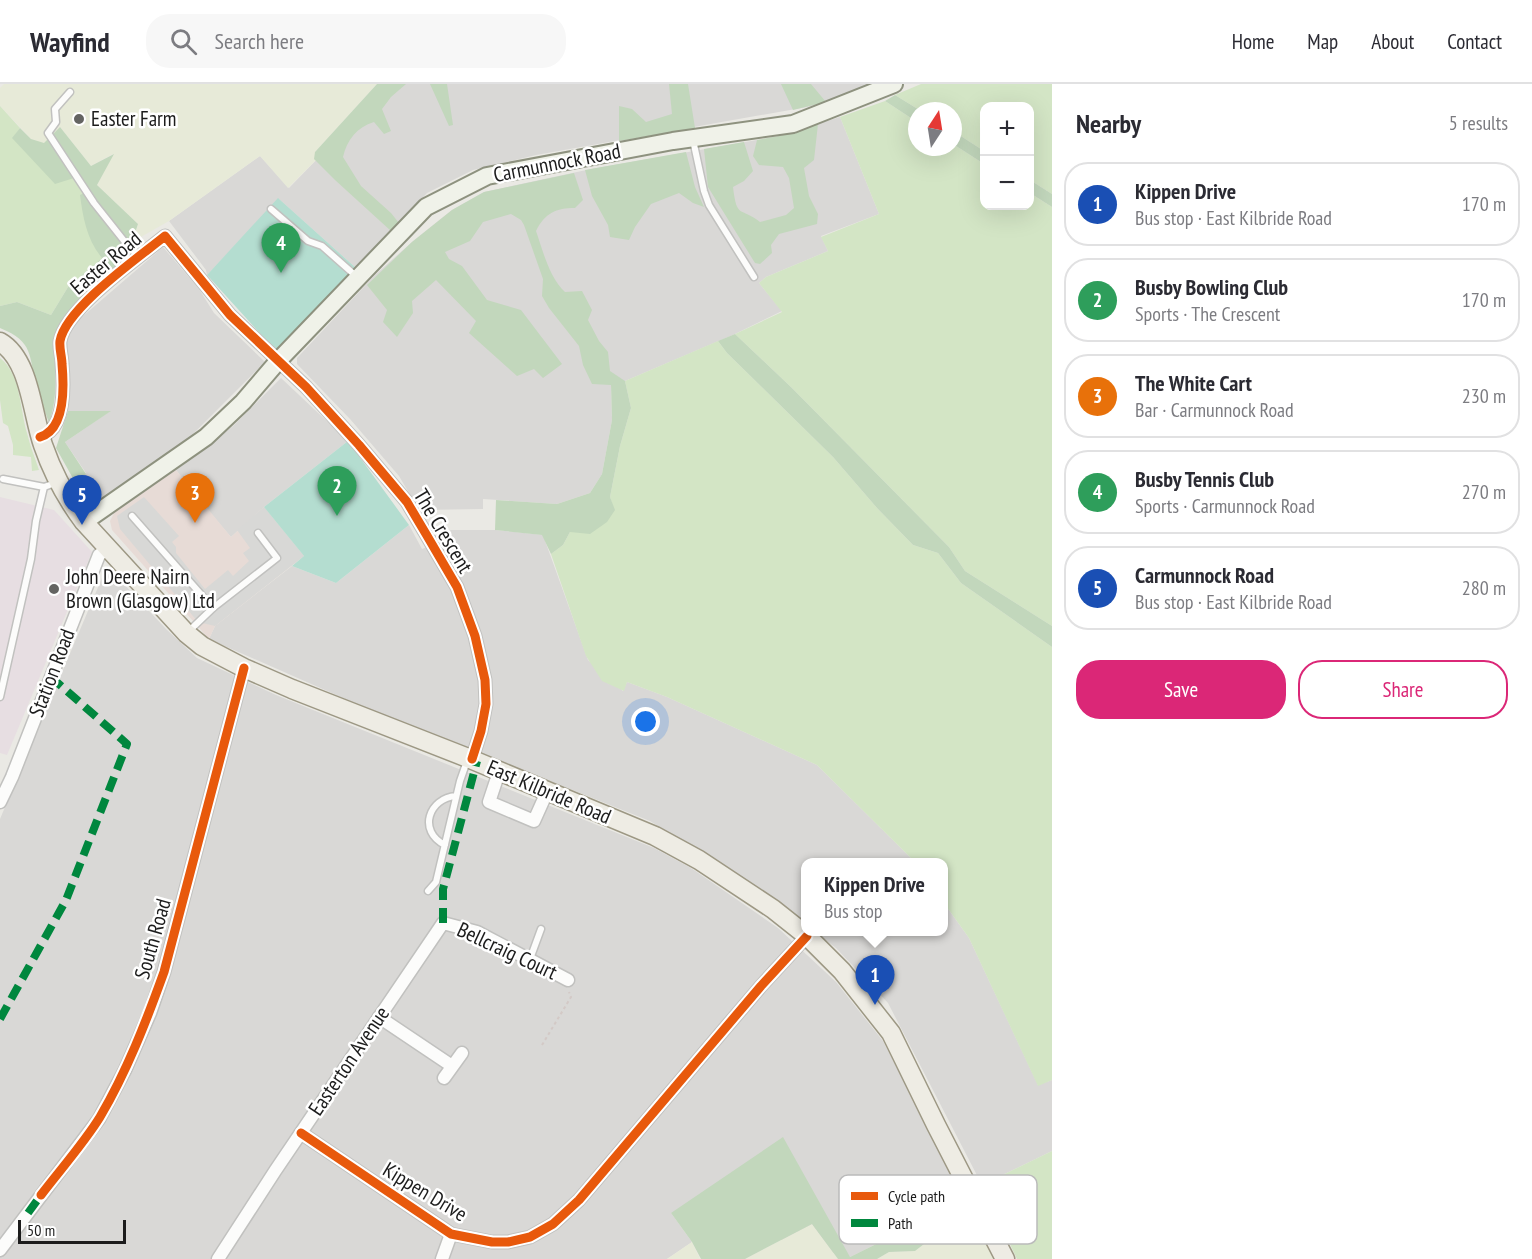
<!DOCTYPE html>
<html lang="en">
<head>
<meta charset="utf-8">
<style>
	:root { --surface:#fff; --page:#f7f7f7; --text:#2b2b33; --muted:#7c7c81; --line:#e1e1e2; --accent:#db2777 }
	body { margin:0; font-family:"PT Sans Narrow",sans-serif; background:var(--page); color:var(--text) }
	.controls { position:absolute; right:18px; top:18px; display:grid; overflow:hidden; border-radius:12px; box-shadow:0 6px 24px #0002 }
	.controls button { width:54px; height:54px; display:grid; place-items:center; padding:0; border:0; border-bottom:2px solid var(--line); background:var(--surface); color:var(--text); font:30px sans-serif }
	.compass { position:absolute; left:908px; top:18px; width:54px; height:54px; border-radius:50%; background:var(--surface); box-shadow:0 6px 24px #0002; rotate:12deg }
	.scale { position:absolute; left:18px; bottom:15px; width:108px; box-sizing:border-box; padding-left:6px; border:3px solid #1c1c1c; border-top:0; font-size:16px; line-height:21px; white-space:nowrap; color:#1c1c1c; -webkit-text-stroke:4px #fff; paint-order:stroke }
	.you { position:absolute; left:646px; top:638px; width:21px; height:21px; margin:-15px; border:4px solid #fff; border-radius:50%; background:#1a73e8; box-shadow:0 0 0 9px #1a73e833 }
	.badge { display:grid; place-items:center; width:39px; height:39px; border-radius:50%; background:var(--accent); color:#fff; font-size:20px; font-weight:700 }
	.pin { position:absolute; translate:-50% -50px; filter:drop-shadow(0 2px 3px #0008) }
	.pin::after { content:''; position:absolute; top:32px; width:21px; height:18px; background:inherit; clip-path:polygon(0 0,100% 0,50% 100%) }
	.popup { position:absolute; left:801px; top:774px; width:147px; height:78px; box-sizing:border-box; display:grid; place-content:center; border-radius:12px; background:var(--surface); filter:drop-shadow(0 2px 4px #0005); font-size:20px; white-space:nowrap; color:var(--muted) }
	.popup b { font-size:22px; color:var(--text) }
	.popup::after { content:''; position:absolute; left:50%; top:100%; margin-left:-12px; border:12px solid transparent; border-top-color:var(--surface) }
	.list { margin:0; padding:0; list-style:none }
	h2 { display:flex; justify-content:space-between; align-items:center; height:78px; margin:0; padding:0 24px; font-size:26px }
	h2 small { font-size:20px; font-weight:400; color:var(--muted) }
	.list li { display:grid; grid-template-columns:39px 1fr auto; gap:18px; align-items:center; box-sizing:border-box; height:84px; margin:0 12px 12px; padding:0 12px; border:2px solid var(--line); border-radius:24px }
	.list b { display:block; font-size:22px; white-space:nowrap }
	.list p { margin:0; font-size:20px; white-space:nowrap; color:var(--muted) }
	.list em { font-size:20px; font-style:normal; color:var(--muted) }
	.actions { display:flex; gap:12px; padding:18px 24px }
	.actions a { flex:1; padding:14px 0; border:2px solid var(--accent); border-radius:24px; text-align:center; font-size:21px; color:var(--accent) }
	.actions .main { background:var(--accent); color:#fff }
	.icon { flex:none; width:33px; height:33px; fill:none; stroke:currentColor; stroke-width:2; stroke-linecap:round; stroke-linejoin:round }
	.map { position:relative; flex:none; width:1052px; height:1175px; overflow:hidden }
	header { display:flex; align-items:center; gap:36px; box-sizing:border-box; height:84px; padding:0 30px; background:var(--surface); border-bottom:2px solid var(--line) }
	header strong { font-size:28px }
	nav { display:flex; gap:33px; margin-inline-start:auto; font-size:21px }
	.search { width:420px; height:54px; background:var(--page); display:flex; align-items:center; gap:15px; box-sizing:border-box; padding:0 21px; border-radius:24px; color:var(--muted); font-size:22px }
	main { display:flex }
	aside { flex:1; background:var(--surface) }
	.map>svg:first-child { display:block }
	.residential { fill:#d9d8d6 }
	.commercial { fill:#e7dbd6 }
	.industrial { fill:#e7dee2 }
	.religious { fill:#d8d8d6 }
	.farmland { fill:#e7ead8 }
	.grass { fill:#d3e5c5 }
	.forest { fill:#c2d7bc }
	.pitch { fill:#b4ddd0 }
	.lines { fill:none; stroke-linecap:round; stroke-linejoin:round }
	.lane-casing { stroke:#c1c1bf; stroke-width:9 }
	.street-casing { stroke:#c1c1bf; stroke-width:15 }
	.secondary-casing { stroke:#8e927f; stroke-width:20 }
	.primary-casing { stroke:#9d9884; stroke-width:21 }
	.path { stroke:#d3c9c6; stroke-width:2; stroke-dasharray:3 3; stroke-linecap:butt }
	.lane { stroke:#fcfcfb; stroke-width:6 }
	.street { stroke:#fcfcfb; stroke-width:12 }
	.secondary { stroke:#f0f2e9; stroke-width:16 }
	.primary { stroke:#eeece4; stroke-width:18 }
	.quiet { stroke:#00873e; stroke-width:8; stroke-dasharray:15 8; stroke-linecap:butt }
	.cycleway-casing { stroke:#fff; stroke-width:13 }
	.cycleway { stroke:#e8590c; stroke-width:9 }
	.poi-dot { fill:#646462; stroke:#fff; stroke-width:2 }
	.labels { text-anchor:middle; stroke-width:5; stroke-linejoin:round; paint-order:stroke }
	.poi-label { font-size:21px; fill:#1c1c1c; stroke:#fff; text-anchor:start }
	.street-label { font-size:21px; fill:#1c1c1c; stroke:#fff }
	.key { fill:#fff; stroke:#bbb; stroke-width:1.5 }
	.key-label { font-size:16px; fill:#1c1c1c }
</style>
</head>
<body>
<header>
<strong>Wayfind</strong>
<div class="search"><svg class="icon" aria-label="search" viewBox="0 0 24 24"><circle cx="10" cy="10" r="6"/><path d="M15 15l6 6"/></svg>Search here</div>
<nav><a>Home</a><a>Map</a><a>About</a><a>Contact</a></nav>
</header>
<main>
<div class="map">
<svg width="1052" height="1175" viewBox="0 0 1052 1175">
	<rect width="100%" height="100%" fill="#eae9e4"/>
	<!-- residential -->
	<path class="residential" d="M 390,0 L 871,0 L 831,17 L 807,23 L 536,71 L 473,86 L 427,109 L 356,184 L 279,115 L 207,191 L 206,186 L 169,137 L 260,72 L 289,104 Z
		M 840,33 L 879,130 L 821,152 L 828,167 L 766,193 L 759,199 L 782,227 L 735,250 L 625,297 L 611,301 L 612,336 L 602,390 L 590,409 L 557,420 L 483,415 L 483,425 L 419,426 L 399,392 L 350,335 L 297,280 L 297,274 L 375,191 L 412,158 L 452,126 L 484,108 L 591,85 L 779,52 Z
		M 163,163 L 199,205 L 214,229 L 265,278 L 187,356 L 104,414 L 96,417 L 75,398 L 86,389 L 65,358 L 109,328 L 68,327 L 69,295 L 66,269 L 67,256 L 75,239 Z
		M 281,294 L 348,357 L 264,423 L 231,453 L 195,411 L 176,386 L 233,342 Z
		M 409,441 L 422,465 L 444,456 L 447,448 L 451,446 L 495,446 L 543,451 L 588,576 L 623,607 L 627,598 L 667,613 L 817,681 L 915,778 L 806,778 L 806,841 L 747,797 L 650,737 L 350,617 L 209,555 L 215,542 L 292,482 L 336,499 Z
		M 107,482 L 166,545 L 197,574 L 276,611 L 654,764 L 691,784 L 778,844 L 836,898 L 883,957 L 965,1116 L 850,1173 L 671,1129 L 692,1158 L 667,1175 L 0,1175 L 0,735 Z
		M 944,819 L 969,854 L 1038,1001 L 1052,996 L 1052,1067 L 982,1101 L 888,919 L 836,864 L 815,848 L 944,848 Z"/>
	<!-- commercial -->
	<path class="commercial" d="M 176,386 L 231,453 L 264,423 L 304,472 L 215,542 L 209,555 L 112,446 L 110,437 L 114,429 Z"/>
	<!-- industrial -->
	<path class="industrial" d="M 0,413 L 54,426 L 92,468 L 7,671 L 0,669 Z"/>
	<!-- religious -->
	<path class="religious" d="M 144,413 L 179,452 L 172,458 L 176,463 L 176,469 L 205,505 L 228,486 L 233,492 L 249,477 L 243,469 L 250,464 L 237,446 L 264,423 L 304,472 L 215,542 L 198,538 L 120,445 L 117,432 Z"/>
	<!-- farmland -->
	<path class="farmland" d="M 4,0 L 377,0 L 315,68 L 316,76 L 288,104 L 260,72 L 169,137 L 132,158 L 138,140 L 97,101 L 113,70 L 91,82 L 60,43 L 44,60 L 31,55 L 0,22 L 0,4 Z
		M 973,1132 L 995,1175 L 877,1175 L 889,1168 L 915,1167 L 946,1143 Z
		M 812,1140 L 838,1175 L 745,1175 Z
		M 692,1158 L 700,1175 L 667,1175 Z"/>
	<!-- grass -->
	<path class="grass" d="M 921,0 L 1052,0 L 1052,110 L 1030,96 L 1030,22 L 984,22 L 984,67 L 953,47 L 953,27 L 921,27 L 895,11 Z
		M 885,17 L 917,38 L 917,63 L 953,63 L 953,60 L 984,80 L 984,122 L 1030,122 L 1030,109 L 1052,123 L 1052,542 L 965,487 L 949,463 L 792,304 L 735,250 L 782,228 L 759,199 L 766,193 L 828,167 L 821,153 L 879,130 L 840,33 Z
		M 0,22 L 20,44 L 13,54 C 33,68 72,86 83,108 C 94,129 87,155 103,174 L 68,203 L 51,231 L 17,218 L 0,222 Z
		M 718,257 L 727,269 L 833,373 L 877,424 L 913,461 L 938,469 L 961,499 L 1052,563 L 1052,996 L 1038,1002 L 969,854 L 944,819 L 944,778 L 915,778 L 817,681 L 667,613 L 627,598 L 624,607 L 602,597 L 586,572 L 551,470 L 563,461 L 570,448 L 614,426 L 610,413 L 620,362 L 631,324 L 625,297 Z
		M 0,274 C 21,290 20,326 27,349 C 30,362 35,374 39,386 L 32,387 L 31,373 L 13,371 L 13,361 L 8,342 L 3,339 L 0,316 Z
		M 1052,1067 L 1052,1175 L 1017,1175 L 982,1101 Z"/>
	<!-- forest -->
	<path class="forest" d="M 377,0 L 406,0 L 391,13 L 382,25 L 391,47 L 384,50 L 374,38 C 357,43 347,56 343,73 L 361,102 L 391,129 L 399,139 L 391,147 L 335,96 L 314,75 L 315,68 Z
		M 430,0 L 447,0 L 453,41 L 449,42 Z
		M 669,0 L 688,0 L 695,44 L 619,57 L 619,22 L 632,25 L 646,38 L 672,30 Z
		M 781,0 L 811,0 L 826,18 L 793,26 Z
		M 895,11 L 921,27 L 917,27 L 917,38 L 885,17 Z
		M 818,40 L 814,76 L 804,84 L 809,112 L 818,130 L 817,140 L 779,150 L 771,161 L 772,169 L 760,180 L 755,179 L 708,103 L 704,65 L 744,58 L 753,87 L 744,97 L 733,103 C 737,136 740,122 760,138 L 786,131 L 794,124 L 789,94 L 783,83 L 759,81 L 753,72 L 757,56 L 779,52 Z
		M 60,43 L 91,82 L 114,70 L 97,101 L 138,140 L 132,158 L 125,167 L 125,175 C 104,198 59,224 55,257 C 54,264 55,273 55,280 C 56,301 56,320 49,339 C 45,327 40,315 37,303 C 28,272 35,258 0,244 L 0,222 L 17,218 L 51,231 L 68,203 L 102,174 C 87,156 83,134 80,111 L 84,109 L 74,94 L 55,100 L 12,54 L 20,44 L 31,55 L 44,59 Z
		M 953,47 L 984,67 L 984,80 L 953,60 Z
		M 686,68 L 695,103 L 704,123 L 693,119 L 679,109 L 651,120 L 635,143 L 629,156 L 610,153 L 608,141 L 592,112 L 585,86 Z
		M 574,89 L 583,116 L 575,124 C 556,124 545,129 536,147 C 543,167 549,193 565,208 L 582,207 L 592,226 L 588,236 L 599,257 L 608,268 L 610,287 L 625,297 L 631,324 L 620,362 L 610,413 L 615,426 L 607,438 L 590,450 L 570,448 L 563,461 L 551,470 L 542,451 L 495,446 L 496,416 L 557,420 L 590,409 L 602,390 L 612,336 L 611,301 L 592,300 L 583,281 L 579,262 L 549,224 L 542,212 L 543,195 L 524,141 L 521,136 L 511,130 L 483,138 L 470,157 L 445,168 L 449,175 L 462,182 L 487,216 L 521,226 L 562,280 L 543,294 L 534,285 L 517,292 L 469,249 L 476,237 L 436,196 L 412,217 L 413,229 L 397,253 L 383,238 L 387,226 L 367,201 L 412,158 L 452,126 L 484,108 Z
		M 1030,96 L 1052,110 L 1052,123 L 1030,109 Z
		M 735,250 L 792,304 L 949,463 L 965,487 L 1052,542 L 1052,563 L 961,499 L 938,469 L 913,461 L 877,424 L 833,373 L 727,269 L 718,257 Z
		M 68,327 L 111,327 L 65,358 L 86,390 L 75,398 L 56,364 Z
		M 783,1053 L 850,1173 L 965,1116 L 973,1132 L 946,1143 L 915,1167 L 889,1168 L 877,1175 L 838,1175 L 812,1140 L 745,1175 L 701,1175 L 692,1158 L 671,1129 Z"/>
	<!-- pitch -->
	<path class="pitch" d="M 278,114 L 356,184 L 279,267 L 274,265 L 207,191 Z
		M 348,357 L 409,441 L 336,499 L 292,482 L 304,472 L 264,423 Z"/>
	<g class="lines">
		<!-- lane casing -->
		<g class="lane-casing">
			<path id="lane" d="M 70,8 L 55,25 L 56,38 L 48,49 L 94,119 L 125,158 L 139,173
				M 693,56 L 704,107 L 709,121 L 754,193
				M 271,125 L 308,157 L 322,162 L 357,193
				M 3,395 L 44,403 L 58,398
				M 132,432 L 213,524
				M 189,547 L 213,524 L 277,474 L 258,449
				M 0,613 L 31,475 L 36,437 L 44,403
				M 445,761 C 417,747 429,714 456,712
				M 428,807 L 436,798 L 460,697 L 467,677
				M 530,875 L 541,845"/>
		</g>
		<!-- street casing -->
		<g class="street-casing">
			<path id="street" d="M 40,353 C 66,345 64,302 62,280 C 62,273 59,264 60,257 C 66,224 138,174 165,152 L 230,231 L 306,303 L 359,361 L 407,418 L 426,450 L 457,503 L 475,552 L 485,596 L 486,620 L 481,647 L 472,675
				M 499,688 L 489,718 L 534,737 L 547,708
				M 0,718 L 12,693 L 99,471 L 108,464
				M 379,933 L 452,982
				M 444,994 L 462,969
				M 301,1049 L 451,1150 L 492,1158 L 508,1158 L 530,1153 L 553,1140 L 579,1116 L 761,902 L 807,852
				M 0,1166 L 99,1035 L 125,986 L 150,929 L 164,888 L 244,584
				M 218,1175 L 275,1087 L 443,839 L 477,848 L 568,896
				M 442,1175 L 451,1150"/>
		</g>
		<!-- secondary casing -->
		<g class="secondary-casing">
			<path id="secondary" d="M 84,438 L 206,353 L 243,318 L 279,276 L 426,123 L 487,92 L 673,57 L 793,40 L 894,0"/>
		</g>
		<!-- primary casing -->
		<g class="primary-casing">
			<path id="primary" d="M 0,258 C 30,275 32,330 43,361 C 53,390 66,414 84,438 L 186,549 L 202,562 L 244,584 L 292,605 L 468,674 L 655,752 L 699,776 L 773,825 L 807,852 L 842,887 L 891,949 L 936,1041 L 1005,1175"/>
		</g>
		<!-- path -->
		<path class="path" d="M 542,961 L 571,913 L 569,908"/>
		<!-- lane -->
		<use href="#lane" class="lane"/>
		<!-- street -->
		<use href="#street" class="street"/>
		<!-- secondary -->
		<use href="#secondary" class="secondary"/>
		<!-- primary -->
		<use href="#primary" class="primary"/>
		<!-- quiet -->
		<path class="quiet" d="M 443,839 L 443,805 L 477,677
			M 0,935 L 66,816 L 127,660 L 50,592
			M 28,1129 L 41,1111"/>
		<!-- cycleway casing -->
		<g class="cycleway-casing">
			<path id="cycleway" d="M 40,353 C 66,345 64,302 62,280 C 62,273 59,264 60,257 C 66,224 138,174 165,152 L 230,231 L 306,303 L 359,361 L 407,418 L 426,450 L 457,503 L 475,552 L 485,596 L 486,620 L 481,647 L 472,675
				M 301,1049 L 451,1150 L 492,1158 L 508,1158 L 530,1153 L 553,1140 L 579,1116 L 761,902 L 807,852
				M 41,1111 C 60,1086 84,1059 100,1033 C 127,987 146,938 164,888 L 244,584"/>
		</g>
		<!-- cycleway -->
		<use href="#cycleway" class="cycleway"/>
	</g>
	<!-- markers -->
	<g class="poi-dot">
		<circle cx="79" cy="35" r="6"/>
		<circle cx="54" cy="505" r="6"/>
	</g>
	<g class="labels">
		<!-- poi labels -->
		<g class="poi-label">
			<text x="91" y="42">Easter Farm</text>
			<text x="66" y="500">John Deere Nairn<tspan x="66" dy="24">Brown (Glasgow) Ltd</tspan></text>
		</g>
		<!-- street labels -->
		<g class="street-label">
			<text transform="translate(557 79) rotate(-11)" y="7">Carmunnock Road</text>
			<text transform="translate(106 179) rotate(-40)" y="7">Easter Road</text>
			<text transform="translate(443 447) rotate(59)" y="7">The Crescent</text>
			<text transform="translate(52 589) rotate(-69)" y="7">Station Road</text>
			<text transform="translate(549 708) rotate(23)" y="7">East Kilbride Road</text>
			<text transform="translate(153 855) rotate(-74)" y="7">South Road</text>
			<text transform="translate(507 867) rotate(25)" y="7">Bellcraig Court</text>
			<text transform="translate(349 977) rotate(-56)" y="7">Easterton Avenue</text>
			<text transform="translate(425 1108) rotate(31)" y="7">Kippen Drive</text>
		</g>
	</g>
	<!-- legend -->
	<rect x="839" y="1091" width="198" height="69" rx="9" class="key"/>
	<rect x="851" y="1108" width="27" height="8" fill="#e8590c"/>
	<rect x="851" y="1135" width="27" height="8" fill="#00873e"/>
	<g class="key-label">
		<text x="888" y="1118">Cycle path</text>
		<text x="888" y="1145">Path</text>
	</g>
</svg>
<div class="controls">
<button>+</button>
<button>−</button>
</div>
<svg class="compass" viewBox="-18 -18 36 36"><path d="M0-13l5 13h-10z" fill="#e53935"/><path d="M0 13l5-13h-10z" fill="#7c7c81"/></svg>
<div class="scale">50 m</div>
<div class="you"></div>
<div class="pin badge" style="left:875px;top:921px;background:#1a4fb4">1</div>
<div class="popup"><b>Kippen Drive</b>Bus stop</div>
<div class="pin badge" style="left:337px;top:432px;background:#2e9e5b">2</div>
<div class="pin badge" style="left:195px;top:439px;background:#e8710a">3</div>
<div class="pin badge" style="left:281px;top:189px;background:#2e9e5b">4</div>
<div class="pin badge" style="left:82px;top:441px;background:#1a4fb4">5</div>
</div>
<aside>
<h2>Nearby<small>5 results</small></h2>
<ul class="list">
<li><span class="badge" style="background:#1a4fb4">1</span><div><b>Kippen Drive</b><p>Bus stop · East Kilbride Road</p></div><em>170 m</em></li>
<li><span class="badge" style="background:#2e9e5b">2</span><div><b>Busby Bowling Club</b><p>Sports · The Crescent</p></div><em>170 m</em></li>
<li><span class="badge" style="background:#e8710a">3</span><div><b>The White Cart</b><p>Bar · Carmunnock Road</p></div><em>230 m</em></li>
<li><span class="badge" style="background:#2e9e5b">4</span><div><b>Busby Tennis Club</b><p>Sports · Carmunnock Road</p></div><em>270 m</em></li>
<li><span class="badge" style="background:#1a4fb4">5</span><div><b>Carmunnock Road</b><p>Bus stop · East Kilbride Road</p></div><em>280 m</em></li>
</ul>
<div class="actions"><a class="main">Save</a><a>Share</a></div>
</aside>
</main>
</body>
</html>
